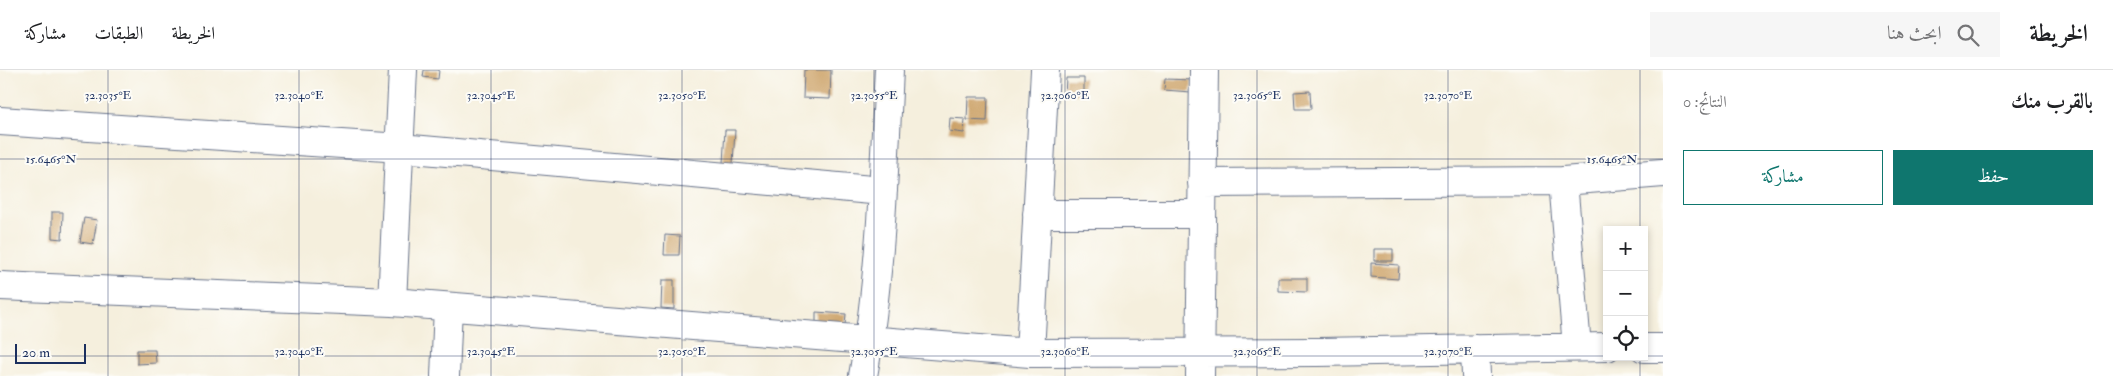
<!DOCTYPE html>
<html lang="ar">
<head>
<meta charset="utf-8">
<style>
	:root { --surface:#fff; --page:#f6f6f6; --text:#202124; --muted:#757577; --line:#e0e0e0; --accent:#0f766e }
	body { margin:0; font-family:"IM FELL Double Pica",Amiri,serif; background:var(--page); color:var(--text); direction:rtl }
	.controls { position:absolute; right:15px; bottom:15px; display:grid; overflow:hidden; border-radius:0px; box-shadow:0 2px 8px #0003 }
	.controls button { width:45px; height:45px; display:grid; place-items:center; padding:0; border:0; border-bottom:1px solid var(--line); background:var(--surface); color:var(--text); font:25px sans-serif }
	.scale { position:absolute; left:15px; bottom:12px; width:71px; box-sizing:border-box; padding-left:5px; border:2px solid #1b2f5e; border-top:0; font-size:14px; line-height:18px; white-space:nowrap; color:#1b2f5e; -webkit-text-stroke:4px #fdfcf7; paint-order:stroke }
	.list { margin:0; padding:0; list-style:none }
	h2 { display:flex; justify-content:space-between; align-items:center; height:65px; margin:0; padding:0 20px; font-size:21px }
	h2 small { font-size:16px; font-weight:400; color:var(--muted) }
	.actions { display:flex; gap:10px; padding:15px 20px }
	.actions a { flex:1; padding:11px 0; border:1px solid var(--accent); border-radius:0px; text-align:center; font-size:18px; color:var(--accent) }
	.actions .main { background:var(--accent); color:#fff }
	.icon { flex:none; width:28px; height:28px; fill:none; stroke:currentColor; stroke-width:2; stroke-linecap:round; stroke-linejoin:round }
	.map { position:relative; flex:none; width:1663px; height:306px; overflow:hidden; direction:ltr }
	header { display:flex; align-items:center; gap:30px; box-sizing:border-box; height:70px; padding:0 25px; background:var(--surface); border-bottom:1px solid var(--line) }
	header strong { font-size:24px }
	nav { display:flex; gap:28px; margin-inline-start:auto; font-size:18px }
	.search { width:350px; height:45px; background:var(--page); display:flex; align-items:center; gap:12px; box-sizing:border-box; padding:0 18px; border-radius:0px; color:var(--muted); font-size:19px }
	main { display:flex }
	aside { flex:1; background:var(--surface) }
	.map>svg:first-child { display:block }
	.building { fill:#cca268 }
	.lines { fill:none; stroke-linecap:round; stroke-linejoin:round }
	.minor-casing { stroke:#67728a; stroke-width:30 }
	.minor { stroke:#fff; stroke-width:28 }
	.ticks { fill:none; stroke:#1b2f5e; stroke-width:1; stroke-opacity:0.45 }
	.ticks-label { font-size:12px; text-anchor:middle; fill:#1b2f5e; stroke:#fdfcf7; stroke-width:4; stroke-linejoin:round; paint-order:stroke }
</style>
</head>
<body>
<header>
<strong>الخريطة</strong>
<div class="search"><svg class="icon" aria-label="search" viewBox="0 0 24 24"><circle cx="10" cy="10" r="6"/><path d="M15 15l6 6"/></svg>ابحث هنا</div>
<nav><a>الخريطة</a><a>الطبقات</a><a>مشاركة</a></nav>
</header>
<main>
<aside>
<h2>بالقرب منك<small>النتائج: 0</small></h2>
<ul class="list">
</ul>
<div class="actions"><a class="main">حفظ</a><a>مشاركة</a></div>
</aside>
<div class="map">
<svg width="1663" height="306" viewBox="0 0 1663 306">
	<rect width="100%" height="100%" fill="#fdfcf7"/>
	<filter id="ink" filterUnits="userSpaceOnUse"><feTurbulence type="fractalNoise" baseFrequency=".02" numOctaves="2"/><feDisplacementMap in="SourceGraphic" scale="10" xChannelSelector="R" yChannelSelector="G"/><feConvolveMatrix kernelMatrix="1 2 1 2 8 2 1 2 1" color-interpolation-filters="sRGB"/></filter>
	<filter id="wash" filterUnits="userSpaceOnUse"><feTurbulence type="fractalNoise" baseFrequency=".0096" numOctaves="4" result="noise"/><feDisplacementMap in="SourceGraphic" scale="20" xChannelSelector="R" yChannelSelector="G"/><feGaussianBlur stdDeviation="1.12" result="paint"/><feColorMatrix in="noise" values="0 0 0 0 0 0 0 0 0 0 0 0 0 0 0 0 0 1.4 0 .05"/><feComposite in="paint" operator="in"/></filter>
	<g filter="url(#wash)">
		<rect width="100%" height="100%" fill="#f5efdd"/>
		<g id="blocks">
			<!-- building -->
			<path class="building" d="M 424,0 L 439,0 L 438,9 L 423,7 Z
				M 804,0 L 831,0 L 830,29 L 803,28 Z
				M 1066,8 L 1084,8 L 1084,25 L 1065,24 Z
				M 1165,9 L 1192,10 L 1191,22 L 1164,20 Z
				M 1310,21 L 1311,39 L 1295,39 L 1294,22 Z
				M 968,27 L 988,27 L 987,51 L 967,50 Z
				M 950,48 L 965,49 L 964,63 L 949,61 Z
				M 725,60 L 735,60 L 733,94 L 723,93 Z
				M 52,142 L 63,142 L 62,169 L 52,168 Z
				M 84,148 L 97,150 L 93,174 L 80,172 Z
				M 665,165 L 680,166 L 679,185 L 664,185 Z
				M 1374,179 L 1393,179 L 1393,191 L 1374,191 Z
				M 1371,193 L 1399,195 L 1398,209 L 1371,207 Z
				M 1278,208 L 1307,208 L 1307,222 L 1278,221 Z
				M 662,210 L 674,210 L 674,239 L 661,238 Z
				M 816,242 L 846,244 L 845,255 L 816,253 Z
				M 137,280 L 155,280 L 156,293 L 137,294 Z"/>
		</g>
	</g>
	<g filter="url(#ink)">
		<use href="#blocks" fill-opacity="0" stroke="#67728a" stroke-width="1"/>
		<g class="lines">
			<!-- minor casing -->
			<g class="minor-casing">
				<path id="minor" d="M 0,51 L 401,78 L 883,121
					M 1563,111 L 1577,277
					M 1202,113 L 1563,111 L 1663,103
					M 1037,144 L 1202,144
					M 0,216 L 392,232 L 1030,283 L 1318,282 L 1607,277
					M 392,232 L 403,0
					M 1644,278 L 1663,278
					M 1475,279 L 1476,306
					M 1030,283 L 1045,0
					M 445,306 L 448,237
					M 863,306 C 881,206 884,102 889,0
					M 1200,306 L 1204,0"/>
			</g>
			<!-- minor -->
			<use href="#minor" class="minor"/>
		</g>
	</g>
	<!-- ticks -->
	<path class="ticks" d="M 108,0 L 108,306M 299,0 L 299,306M 491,0 L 491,306M 682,0 L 682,306M 874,0 L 874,306M 1065,0 L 1065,306M 1257,0 L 1257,306M 1448,0 L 1448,306M 1640,0 L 1640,160M 0,89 L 1663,89M 0,286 L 1607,286M 1644,286 L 1663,286M 1640,287 L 1640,306"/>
	<g class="ticks-label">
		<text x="108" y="29">32.3035°E</text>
		<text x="299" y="29">32.3040°E</text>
		<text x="491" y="29">32.3045°E</text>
		<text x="682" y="29">32.3050°E</text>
		<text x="874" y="29">32.3055°E</text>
		<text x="1065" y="29">32.3060°E</text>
		<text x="1257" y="29">32.3065°E</text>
		<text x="1448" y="29">32.3070°E</text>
		<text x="51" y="93">15.6465°N</text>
		<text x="1612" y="93">15.6465°N</text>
		<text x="299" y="285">32.3040°E</text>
		<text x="491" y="285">32.3045°E</text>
		<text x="682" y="285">32.3050°E</text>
		<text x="874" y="285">32.3055°E</text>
		<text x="1065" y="285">32.3060°E</text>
		<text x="1257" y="285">32.3065°E</text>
		<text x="1448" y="285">32.3070°E</text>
	</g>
</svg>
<div class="controls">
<button>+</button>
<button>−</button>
<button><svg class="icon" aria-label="locate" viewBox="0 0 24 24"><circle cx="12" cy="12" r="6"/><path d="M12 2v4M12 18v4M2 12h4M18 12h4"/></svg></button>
</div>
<div class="scale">20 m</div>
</div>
</main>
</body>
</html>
